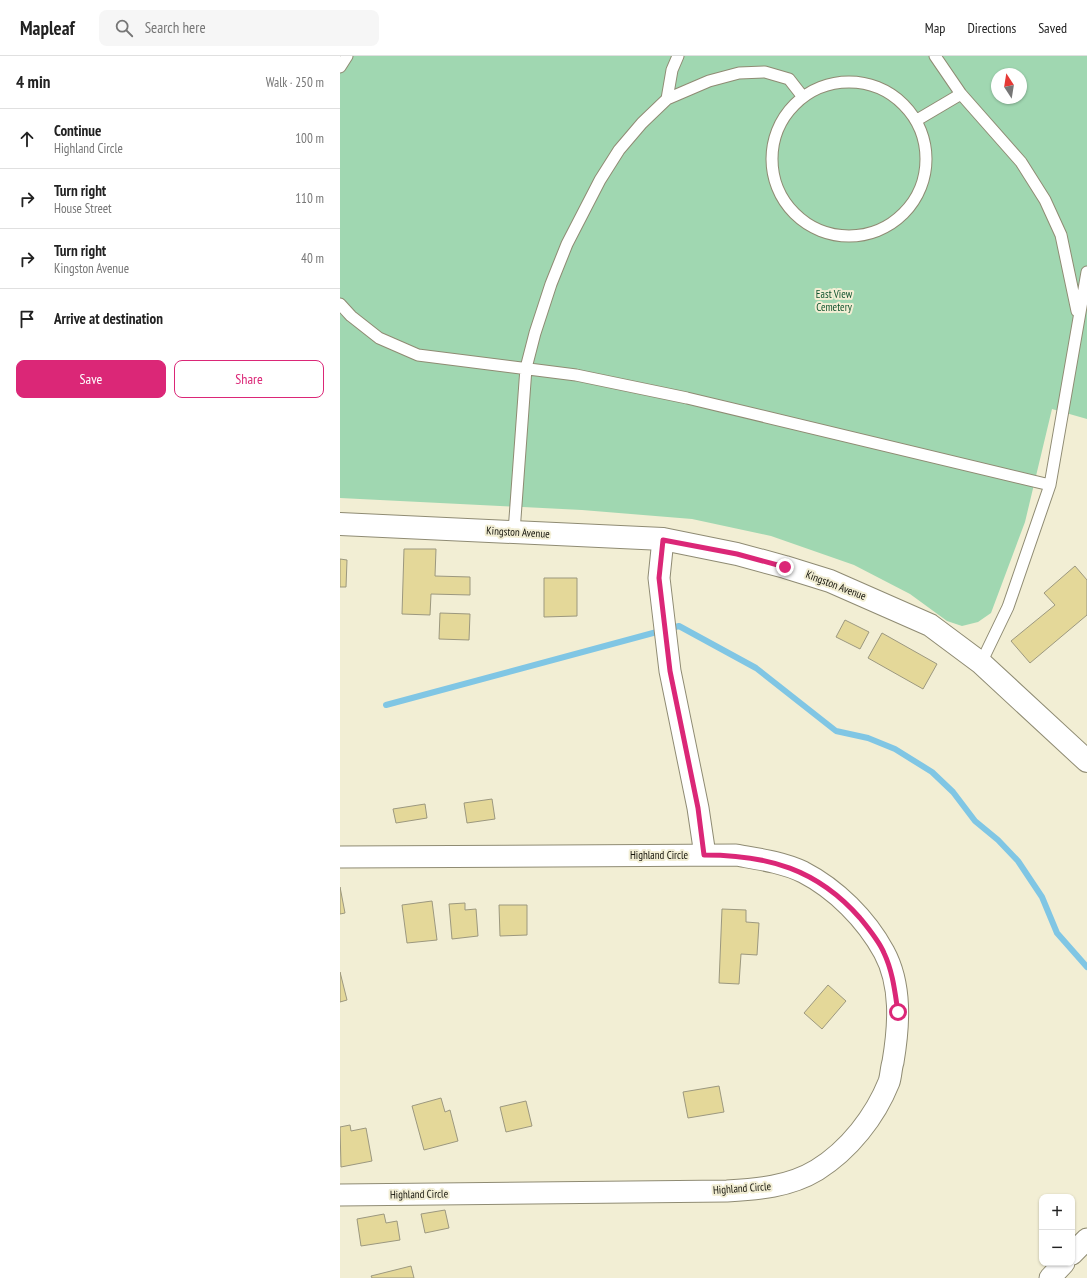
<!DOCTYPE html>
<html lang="en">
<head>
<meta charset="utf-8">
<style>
	:root { --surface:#fff; --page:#f6f6f6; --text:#222; --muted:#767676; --line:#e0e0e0; --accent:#db2777 }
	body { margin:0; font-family:"PT Sans Narrow",sans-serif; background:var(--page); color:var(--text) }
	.controls { position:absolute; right:12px; bottom:12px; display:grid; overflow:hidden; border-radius:8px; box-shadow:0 1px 3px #0004 }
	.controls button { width:36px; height:36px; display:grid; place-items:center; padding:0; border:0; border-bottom:1px solid var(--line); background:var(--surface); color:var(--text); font:20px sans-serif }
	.compass { position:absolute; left:651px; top:12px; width:36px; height:36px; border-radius:50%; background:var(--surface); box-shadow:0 1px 3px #0004; rotate:348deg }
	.stop { position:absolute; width:12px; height:12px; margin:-9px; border:3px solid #db2777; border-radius:50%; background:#fff }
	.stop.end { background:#db2777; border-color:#fff; box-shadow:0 1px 4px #0008 }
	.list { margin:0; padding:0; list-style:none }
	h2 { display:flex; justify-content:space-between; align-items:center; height:52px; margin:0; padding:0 16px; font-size:17px }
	h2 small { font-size:13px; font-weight:400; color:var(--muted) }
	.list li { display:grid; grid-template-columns:26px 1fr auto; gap:12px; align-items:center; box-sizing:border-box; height:60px; padding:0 16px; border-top:1px solid var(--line) }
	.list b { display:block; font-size:15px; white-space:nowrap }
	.list p { margin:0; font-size:13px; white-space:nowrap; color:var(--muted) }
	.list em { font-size:13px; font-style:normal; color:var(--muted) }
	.actions { display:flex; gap:8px; padding:12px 16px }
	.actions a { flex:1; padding:9px 0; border:1px solid var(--accent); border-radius:8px; text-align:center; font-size:14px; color:var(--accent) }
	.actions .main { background:var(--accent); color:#fff }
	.icon { flex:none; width:22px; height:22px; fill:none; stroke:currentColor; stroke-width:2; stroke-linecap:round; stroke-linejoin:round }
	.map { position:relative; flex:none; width:747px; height:1222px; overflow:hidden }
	header { display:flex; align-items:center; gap:24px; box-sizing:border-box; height:56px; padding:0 20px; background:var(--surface); border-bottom:1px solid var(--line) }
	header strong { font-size:19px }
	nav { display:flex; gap:22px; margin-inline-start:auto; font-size:14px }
	.search { width:280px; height:36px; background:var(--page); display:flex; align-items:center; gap:10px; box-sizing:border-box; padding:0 14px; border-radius:8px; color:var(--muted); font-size:15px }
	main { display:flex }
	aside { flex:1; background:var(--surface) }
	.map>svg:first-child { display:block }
	.green { fill:#a0d7b1; fill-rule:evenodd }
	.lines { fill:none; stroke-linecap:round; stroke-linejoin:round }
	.stream { stroke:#80c6e4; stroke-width:6 }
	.building { fill:#e4d899; stroke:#9c987f }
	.lane-casing { stroke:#8f8b73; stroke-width:13 }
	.street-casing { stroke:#8f8b73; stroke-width:23 }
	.secondary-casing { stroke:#8f8b73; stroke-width:24 }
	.lane { stroke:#fff; stroke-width:11 }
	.street { stroke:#fff; stroke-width:21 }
	.secondary { stroke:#fff; stroke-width:22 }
	.route { stroke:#db2777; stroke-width:5 }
	.labels { text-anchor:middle; stroke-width:4; stroke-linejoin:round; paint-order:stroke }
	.park-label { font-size:11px; fill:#0f532e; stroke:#f2eed4 }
	.street-label { font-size:11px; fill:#15140b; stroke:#f2eed4 }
</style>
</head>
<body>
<header>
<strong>Mapleaf</strong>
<div class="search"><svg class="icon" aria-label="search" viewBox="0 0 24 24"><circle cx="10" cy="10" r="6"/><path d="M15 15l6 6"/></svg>Search here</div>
<nav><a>Map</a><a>Directions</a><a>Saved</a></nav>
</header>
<main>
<aside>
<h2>4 min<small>Walk · 250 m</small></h2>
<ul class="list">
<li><svg class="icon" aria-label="ahead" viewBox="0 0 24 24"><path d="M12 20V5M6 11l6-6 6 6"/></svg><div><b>Continue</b><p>Highland Circle</p></div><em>100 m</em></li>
<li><svg class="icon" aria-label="right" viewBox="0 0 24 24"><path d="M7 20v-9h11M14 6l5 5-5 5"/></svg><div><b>Turn right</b><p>House Street</p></div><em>110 m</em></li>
<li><svg class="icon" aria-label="right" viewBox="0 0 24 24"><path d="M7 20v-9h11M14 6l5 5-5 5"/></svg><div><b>Turn right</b><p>Kingston Avenue</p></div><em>40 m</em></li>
<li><svg class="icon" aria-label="arrive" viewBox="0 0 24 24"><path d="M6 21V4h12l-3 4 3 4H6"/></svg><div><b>Arrive at destination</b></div></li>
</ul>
<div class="actions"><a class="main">Save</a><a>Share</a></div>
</aside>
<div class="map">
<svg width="747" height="1222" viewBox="0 0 747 1222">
	<rect width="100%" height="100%" fill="#f2eed4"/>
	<!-- green -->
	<path class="green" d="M 0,0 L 747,0 L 747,363 L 712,353 L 685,466 L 651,557 L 638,566 L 622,570 L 607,565 L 570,538 L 514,509 L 431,480 L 352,463 L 242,454 L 0,442 ZM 657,18 L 681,18 L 681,42 L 657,42 Z"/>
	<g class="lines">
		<!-- stream -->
		<path class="stream" d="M 46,649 L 339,570 L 416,612 L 496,675 L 528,682 L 555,693 L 592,716 L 613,736 L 635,765 L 658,784 L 678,805 L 702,841 L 717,877 L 747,911"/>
	</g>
	<!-- building -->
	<path class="building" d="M 64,493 L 96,493 L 95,520 L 130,521 L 130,539 L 91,538 L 90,559 L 62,558 Z
		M 0,503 L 7,504 L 6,531 L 0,531 Z
		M 735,510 L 747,524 L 747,559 L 690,607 L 671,585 L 715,549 L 704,537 Z
		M 204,522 L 237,522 L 237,560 L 204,561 Z
		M 100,557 L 130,558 L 129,584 L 99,583 Z
		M 505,564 L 529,576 L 520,593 L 496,581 Z
		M 542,577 L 597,608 L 583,633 L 528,602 Z
		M 152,743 L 155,763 L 127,767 L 124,747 Z
		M 85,748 L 87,762 L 56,767 L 53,753 Z
		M 0,831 L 5,857 L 0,858 Z
		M 92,845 L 97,884 L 67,887 L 62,849 Z
		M 125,847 L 125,854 L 136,853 L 138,880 L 112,883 L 109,848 Z
		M 159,849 L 187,849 L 187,879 L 160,880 Z
		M 382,853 L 406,854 L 406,866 L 419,867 L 417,899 L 401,898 L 399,928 L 379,927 Z
		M 0,916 L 7,944 L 0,946 Z
		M 488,929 L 506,945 L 482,973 L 464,957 Z
		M 379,1030 L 384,1056 L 348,1062 L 343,1036 Z
		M 101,1042 L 105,1056 L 110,1054 L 118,1085 L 84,1094 L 72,1050 Z
		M 186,1045 L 192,1070 L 166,1076 L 160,1051 Z
		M 10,1069 L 11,1075 L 26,1072 L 32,1105 L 1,1111 L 0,1071 Z
		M 105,1154 L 109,1172 L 85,1177 L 81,1158 Z
		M 44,1158 L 46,1167 L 57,1165 L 60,1184 L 21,1190 L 17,1163 Z
		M 71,1210 L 74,1222 L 32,1222 L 31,1220 Z"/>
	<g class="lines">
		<!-- lane casing -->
		<g class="lane-casing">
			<path id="lane" d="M 595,0 L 621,38 L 681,106 L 705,144 L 721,179 L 737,255
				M 0,11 L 7,0
				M432 103a77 77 0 1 1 154 0a77 77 0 1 1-154 0Z
				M 327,43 L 332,14 L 338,0
				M 577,64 L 621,38
				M 0,248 L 11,260 L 39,282 L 78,299 L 236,319 L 347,342 L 710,429
				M 174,476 L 186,312 L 195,277 L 211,228 L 227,188 L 260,124 L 279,94 L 302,67 L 327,43 L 369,25 L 399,17 L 425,16 L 449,23 L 463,41
				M 641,607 L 668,551 L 710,429 L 747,216"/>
		</g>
		<!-- street casing -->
		<g class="street-casing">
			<path id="street" d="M 323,483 L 319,522 L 330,615 L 358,752 L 365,799
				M 0,801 L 396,799 C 418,803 442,806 463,816 C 496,833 526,863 544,896 C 562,929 559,970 553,1006 C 551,1012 551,1020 549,1026 C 535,1061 509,1094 477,1114 C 449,1131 418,1133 387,1135 L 0,1139
				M 732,1198 L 747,1183
				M 710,1222 L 724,1207"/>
		</g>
		<!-- secondary casing -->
		<g class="secondary-casing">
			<path id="secondary" d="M 0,468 L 323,483 L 397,498 L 445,511 L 490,525 L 590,569 L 641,607 L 747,705"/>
		</g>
		<!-- lane -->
		<use href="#lane" class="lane"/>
		<!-- street -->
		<use href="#street" class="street"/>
		<!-- secondary -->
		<use href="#secondary" class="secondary"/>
	</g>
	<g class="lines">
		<!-- route -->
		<path class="route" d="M 445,511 L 397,498 L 323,484 L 319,522 L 330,615 L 358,752 L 364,799 C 428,799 477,813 520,862 C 529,873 539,885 544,897 C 553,916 555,937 558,956"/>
	</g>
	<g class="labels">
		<!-- park labels -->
		<g class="park-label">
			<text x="494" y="242">East View<tspan x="494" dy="13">Cemetery</tspan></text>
		</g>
		<!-- street labels -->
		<g class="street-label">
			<text transform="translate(178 476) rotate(3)" y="4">Kingston Avenue</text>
			<text transform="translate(496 529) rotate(21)" y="4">Kingston Avenue</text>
			<text x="319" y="803">Highland Circle</text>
			<text transform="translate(402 1132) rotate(-4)" y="4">Highland Circle</text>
			<text transform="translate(79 1138) rotate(-1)" y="4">Highland Circle</text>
		</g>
	</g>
</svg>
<div class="controls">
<button>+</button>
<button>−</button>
</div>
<svg class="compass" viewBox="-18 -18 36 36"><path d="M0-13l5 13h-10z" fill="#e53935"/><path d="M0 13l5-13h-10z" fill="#767676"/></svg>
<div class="stop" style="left:558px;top:956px"></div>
<div class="stop end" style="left:445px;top:511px"></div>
</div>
</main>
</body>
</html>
